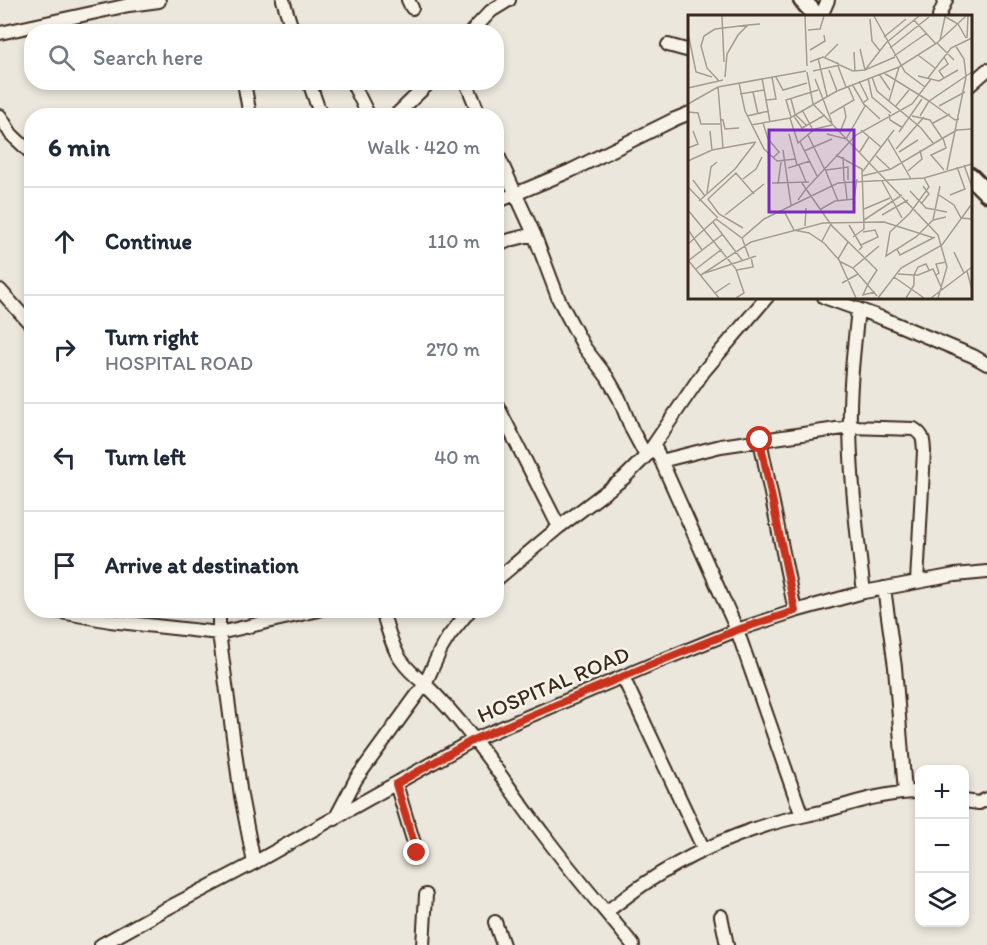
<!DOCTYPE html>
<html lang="en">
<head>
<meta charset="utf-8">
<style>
	:root { --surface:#fff; --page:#f2f2f3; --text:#1f2937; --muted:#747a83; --line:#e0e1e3 }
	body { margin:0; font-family:Itim,sans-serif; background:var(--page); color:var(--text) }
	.controls { position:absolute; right:18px; bottom:18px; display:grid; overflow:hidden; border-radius:12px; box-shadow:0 3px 9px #0003 }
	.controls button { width:54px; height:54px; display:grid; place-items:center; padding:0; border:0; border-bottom:2px solid var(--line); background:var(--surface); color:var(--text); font:30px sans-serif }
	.stop { position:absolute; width:18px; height:18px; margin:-14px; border:4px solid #c8321e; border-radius:50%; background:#fff }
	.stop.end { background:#c8321e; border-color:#fff; box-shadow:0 2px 6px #0008 }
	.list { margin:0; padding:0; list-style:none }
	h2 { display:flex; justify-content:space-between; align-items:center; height:78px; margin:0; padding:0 24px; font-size:26px }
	h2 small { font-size:20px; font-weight:400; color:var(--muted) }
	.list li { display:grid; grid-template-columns:39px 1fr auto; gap:18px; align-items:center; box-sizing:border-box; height:108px; padding:0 24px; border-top:2px solid var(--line) }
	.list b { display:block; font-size:22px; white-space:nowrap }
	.list p { margin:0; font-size:20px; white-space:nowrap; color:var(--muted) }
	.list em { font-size:20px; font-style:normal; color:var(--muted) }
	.icon { flex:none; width:33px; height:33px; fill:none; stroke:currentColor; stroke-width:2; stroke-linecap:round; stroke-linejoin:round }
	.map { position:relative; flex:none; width:987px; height:945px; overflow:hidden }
	.search { position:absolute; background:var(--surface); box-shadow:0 3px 9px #0003; left:24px; top:24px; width:480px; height:66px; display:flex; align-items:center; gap:15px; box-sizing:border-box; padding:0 21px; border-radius:24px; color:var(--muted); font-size:22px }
	.panel { position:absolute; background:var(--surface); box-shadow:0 3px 9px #0003; left:24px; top:108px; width:480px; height:510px; border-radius:24px }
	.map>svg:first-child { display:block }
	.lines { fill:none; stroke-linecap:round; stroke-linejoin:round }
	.street-casing { stroke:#3b2a1e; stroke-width:16 }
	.secondary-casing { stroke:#3b2a1e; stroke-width:21 }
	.street { stroke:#f7f3e8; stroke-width:12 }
	.secondary { stroke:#f7f3e8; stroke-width:16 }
	.route { stroke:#c8321e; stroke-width:8 }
	.labels { text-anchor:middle; stroke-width:5; stroke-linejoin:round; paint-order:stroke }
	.street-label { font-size:22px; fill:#3b2a1e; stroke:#f7f3e8 }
	.inset-road { fill:none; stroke:#a59b90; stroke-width:1.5 }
	.view { fill:#7b2cbf; fill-opacity:0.15; stroke:#7b2cbf; stroke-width:3 }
	.inset-edge { fill:none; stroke:#3b2a1e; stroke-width:3 }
</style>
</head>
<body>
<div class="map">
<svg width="987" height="945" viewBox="0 0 987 945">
	<rect width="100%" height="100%" fill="#ece7dc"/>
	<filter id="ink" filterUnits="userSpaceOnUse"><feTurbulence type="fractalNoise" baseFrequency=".0167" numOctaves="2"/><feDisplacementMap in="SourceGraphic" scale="12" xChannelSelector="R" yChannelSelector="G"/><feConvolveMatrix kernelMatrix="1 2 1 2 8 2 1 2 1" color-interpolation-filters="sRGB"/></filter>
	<g filter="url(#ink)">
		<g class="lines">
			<!-- street casing -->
			<g class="street-casing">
				<path id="street" d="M 283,0 L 293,32
					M 408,0 L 412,8
					M 821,16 L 828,0
					M 939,16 L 946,0
					M 471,32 L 491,11 L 509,0
					M 0,33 L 129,5 L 159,1
					M 668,45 L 690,51
					M 244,82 L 250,116
					M 309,82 L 321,116
					M 352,82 L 369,116
					M 466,82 L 480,116
					M 970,85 L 987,70
					M 0,116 L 11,134 L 32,154
					M 395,116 L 430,82
					M 496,151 L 534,234 L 559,300 L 584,347 L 607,377 L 619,398 L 632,430 L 646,456
					M 496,202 L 570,171 L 675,119 L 690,113
					M 496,246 L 510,240 L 534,234
					M 0,290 L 32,326
					M 824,297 L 882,318 L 973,356 L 987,364
					M 858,309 C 854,348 849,388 850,428 C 851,483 857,537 864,592
					M 496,403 L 559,527
					M 760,440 L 795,611
					M 654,445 L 737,630 L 802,816
					M 661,461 L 721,446 L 850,427 L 914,429 C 924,436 923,439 924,451 L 917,582
					M 496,580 L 559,527 L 624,478 L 646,456 L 704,371 L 767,297
					M 884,588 L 895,667 L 905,792
					M 50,610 L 110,621 L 219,633 L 319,610
					M 219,610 L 219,633 L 241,796 L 254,863
					M 470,610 L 449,636 L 441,649 L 425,684 C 472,729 505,784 544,835 C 572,873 603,908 633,945
					M 623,677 L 704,850
					M 396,784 L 417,853
					M 964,801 L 979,803 L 987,799
					M 335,819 L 356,779 L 425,684 C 416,677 408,670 401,660 C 392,648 387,626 382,611
					M 606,912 C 620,902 633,891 647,882 C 684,858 725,838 767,825 C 784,819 803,816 821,812 C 853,803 885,792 920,792
					M 721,916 L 727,945
					M 495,922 L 503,945
					M 101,945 L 162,911 L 254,863 L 475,739 L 655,663 L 737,630 L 795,611 L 864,592 L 955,575 L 987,572
					M 423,945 L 426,895"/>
			</g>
			<!-- secondary casing -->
			<g class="secondary-casing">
				<path id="secondary" d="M 802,0 L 817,16
					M 970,176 L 987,193"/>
			</g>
			<!-- street -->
			<use href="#street" class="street"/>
			<!-- secondary -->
			<use href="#secondary" class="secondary"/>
		</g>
	</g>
	<g class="lines" filter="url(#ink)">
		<!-- route -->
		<path class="route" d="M 417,853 L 396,784 L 475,739 L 655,663 L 737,630 L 795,611 L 760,440"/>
	</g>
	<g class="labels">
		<!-- street labels -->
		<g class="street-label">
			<text transform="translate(553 684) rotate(-23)" y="8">HOSPITAL ROAD</text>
		</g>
	</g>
	<!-- overview -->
	<g transform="translate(688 15)">
		<rect width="284" height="284" fill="#ece7dc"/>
		<path class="inset-road" d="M 34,1 L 36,47M 117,1 L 119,51M 186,1 L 217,57 L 237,72M 256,1 L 270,9 L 278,23M 182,4 L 184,26 L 192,36M 226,5 L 248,29M 120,15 L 132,14 L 136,1M 0,18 L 8,57 L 24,62M 196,22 L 218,4M 279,23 L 280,1M 252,25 L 257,2M 249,28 L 266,45M 267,30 L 276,44 L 278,61M 202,33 L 241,2M 172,34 L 177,55 L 207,42M 122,35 L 137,26 L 136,20M 166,37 L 167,56M 230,40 L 247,53M 206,41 L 239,18M 137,42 L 150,29M 256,42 L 260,49 L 251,56 L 256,63M 130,43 L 139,81M 122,47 L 135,42 L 151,49M 150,51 L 158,72M 141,55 L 149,76M 125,56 L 152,50 L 165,56 L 177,55 L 198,28 L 231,1M 119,57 L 125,89 L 250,220 L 259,252 L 250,283M 196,58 L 241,86 L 284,57M 191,59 L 202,75M 230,61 L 251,66 L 270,55M 37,62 L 39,39 L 50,20 L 60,10 L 72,9M 88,62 L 95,75 L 119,68M 184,62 L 189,76 L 233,113 L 245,128M 74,63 L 82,107M 180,63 L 184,82 L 203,98M 240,63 L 263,33 L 284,23M 127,64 L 135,84M 31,66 L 19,53 L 13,31 L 16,21 L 27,14 L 60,10M 171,66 L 180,84 L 175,88M 51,68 L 57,96 L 76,134 L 89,146 L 108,144M 30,72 L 35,133M 0,73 L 35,65M 65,77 L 70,99M 52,79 L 76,75M 103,84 L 107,99 L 118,110M 135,84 L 144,108M 78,85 L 88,84 L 84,62M 201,86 L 211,52M 0,89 L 30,72 L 118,56M 177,90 L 192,104M 251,91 L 277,77M 207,92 L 221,75M 114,95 L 125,115M 0,97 L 10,98 L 13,109 L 32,109M 142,99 L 166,85 L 160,71M 201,99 L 202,105 L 215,113M 59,101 L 81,96M 106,101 L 116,116M 224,101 L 242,105 L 254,123M 232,101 L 241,86 L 267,105 L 271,104M 103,102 L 98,85 L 130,75M 102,103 L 110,128 L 127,114 L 144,110M 32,104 L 35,105 L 37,114 L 51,113M 75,108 L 80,124 L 91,137 L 85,143M 245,108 L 262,99M 63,110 L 102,103 L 149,76 L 211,52 L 249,28 L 278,1M 114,113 L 137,100M 173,115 L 193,132M 22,116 L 24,135M 152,117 L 158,102 L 156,92M 211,117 L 234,84M 101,119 L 109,150M 139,119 L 158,124 L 177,91 L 164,69M 120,120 L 137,155M 255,123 L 269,115 L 284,114M 200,124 L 223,164M 112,127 L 129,161M 0,133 L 10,129 L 5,116M 208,134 L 236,102M 95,135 L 103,190M 116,136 L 144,124M 211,137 L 230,125M 171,138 L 181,122M 148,140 L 174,154 L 176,214 L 165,222M 188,141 L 202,154M 155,142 L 156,166M 0,146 L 24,135 L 68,127M 111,150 L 118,167M 276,150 L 284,172M 100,153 L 122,146M 137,154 L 150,186M 138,155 L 160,152 L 160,165M 259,155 L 278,62M 175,156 L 206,115M 220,156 L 234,144 L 232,135M 174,161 L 203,154 L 255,123 L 258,133 L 243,140 L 256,155M 236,163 L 241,172 L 222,198 L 202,217 L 198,241 L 228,222 L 245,205 L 258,202M 55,164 L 68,154 L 74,142M 5,165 L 17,181M 157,166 L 159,184M 194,166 L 214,203M 84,168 L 121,167M 90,169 L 93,147M 0,172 L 30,203M 222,176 L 238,193 L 259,197M 19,178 L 23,152 L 29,147M 251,180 L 266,190 L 273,203 L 284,204M 262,180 L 277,174 L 269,152M 110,185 L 118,174 L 114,168M 11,186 L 47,154 L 67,128M 233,189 L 241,179 L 235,171M 133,194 L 147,186 L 166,184 L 169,164M 176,194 L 202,183M 0,195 L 48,254 L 56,278 L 48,283M 88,198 L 97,198 L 106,215 L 121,218 L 136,228 L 151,245 L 168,283M 37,200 L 76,169M 194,200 L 220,185M 176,205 L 214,180M 245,205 L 252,171M 25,207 L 54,245M 161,210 L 174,232 L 171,235M 117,211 L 118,193M 55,213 L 31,199 L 20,184 L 48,158 L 66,179M 1,216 L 14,235M 54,223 L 61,242M 134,226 L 143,209M 0,229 L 28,204 L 54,223 L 76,204 L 150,168 L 236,163 L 284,149M 173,230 L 190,222 L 187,215 L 175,217M 209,234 L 212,240 L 247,222M 266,237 L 276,258M 150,244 L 160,227M 0,245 L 31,283M 0,246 L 35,219M 151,246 L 165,253 L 189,281M 165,253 L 191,231M 8,254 L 34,234M 49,255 L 65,252 L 63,242M 241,255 L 238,249 L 230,252 L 226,260 L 230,260 L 245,254 L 254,274M 279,256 L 284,275M 17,258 L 68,241M 210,259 L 226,260 L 226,270 L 218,283M 13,260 L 63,227 L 135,208 L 196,207 L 246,223M 248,260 L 251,258 L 248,249 L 258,247M 206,262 L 236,283M 154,268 L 170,259M 180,269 L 189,255 L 144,211 L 118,174 L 168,120 L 224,89 L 243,64M 180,269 L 175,280 L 187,277M 27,278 L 42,268M 190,283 L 213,253 L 254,230 L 283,190M 243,283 L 284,252"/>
		<path class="view" d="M 81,115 L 166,115 L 166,197 L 81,197 Z"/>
		<rect width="284" height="284" class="inset-edge"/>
	</g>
</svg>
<div class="controls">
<button>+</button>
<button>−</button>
<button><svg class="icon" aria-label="layers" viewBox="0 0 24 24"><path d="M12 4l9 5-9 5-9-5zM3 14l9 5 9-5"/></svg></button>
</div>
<div class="stop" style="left:760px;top:440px"></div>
<div class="stop end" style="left:417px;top:853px"></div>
<div class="search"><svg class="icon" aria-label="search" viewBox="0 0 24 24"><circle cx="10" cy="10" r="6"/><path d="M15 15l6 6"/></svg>Search here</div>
<section class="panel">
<h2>6 min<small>Walk · 420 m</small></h2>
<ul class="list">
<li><svg class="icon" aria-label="ahead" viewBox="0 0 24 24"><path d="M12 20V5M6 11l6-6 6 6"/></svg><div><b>Continue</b></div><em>110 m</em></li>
<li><svg class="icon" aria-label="right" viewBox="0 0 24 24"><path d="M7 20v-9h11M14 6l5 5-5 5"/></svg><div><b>Turn right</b><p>HOSPITAL ROAD</p></div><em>270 m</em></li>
<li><svg class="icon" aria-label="left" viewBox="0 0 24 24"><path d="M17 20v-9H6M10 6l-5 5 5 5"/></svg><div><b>Turn left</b></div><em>40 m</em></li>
<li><svg class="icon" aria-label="arrive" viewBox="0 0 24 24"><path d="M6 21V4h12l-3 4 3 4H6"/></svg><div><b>Arrive at destination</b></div></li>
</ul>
</section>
</div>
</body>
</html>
